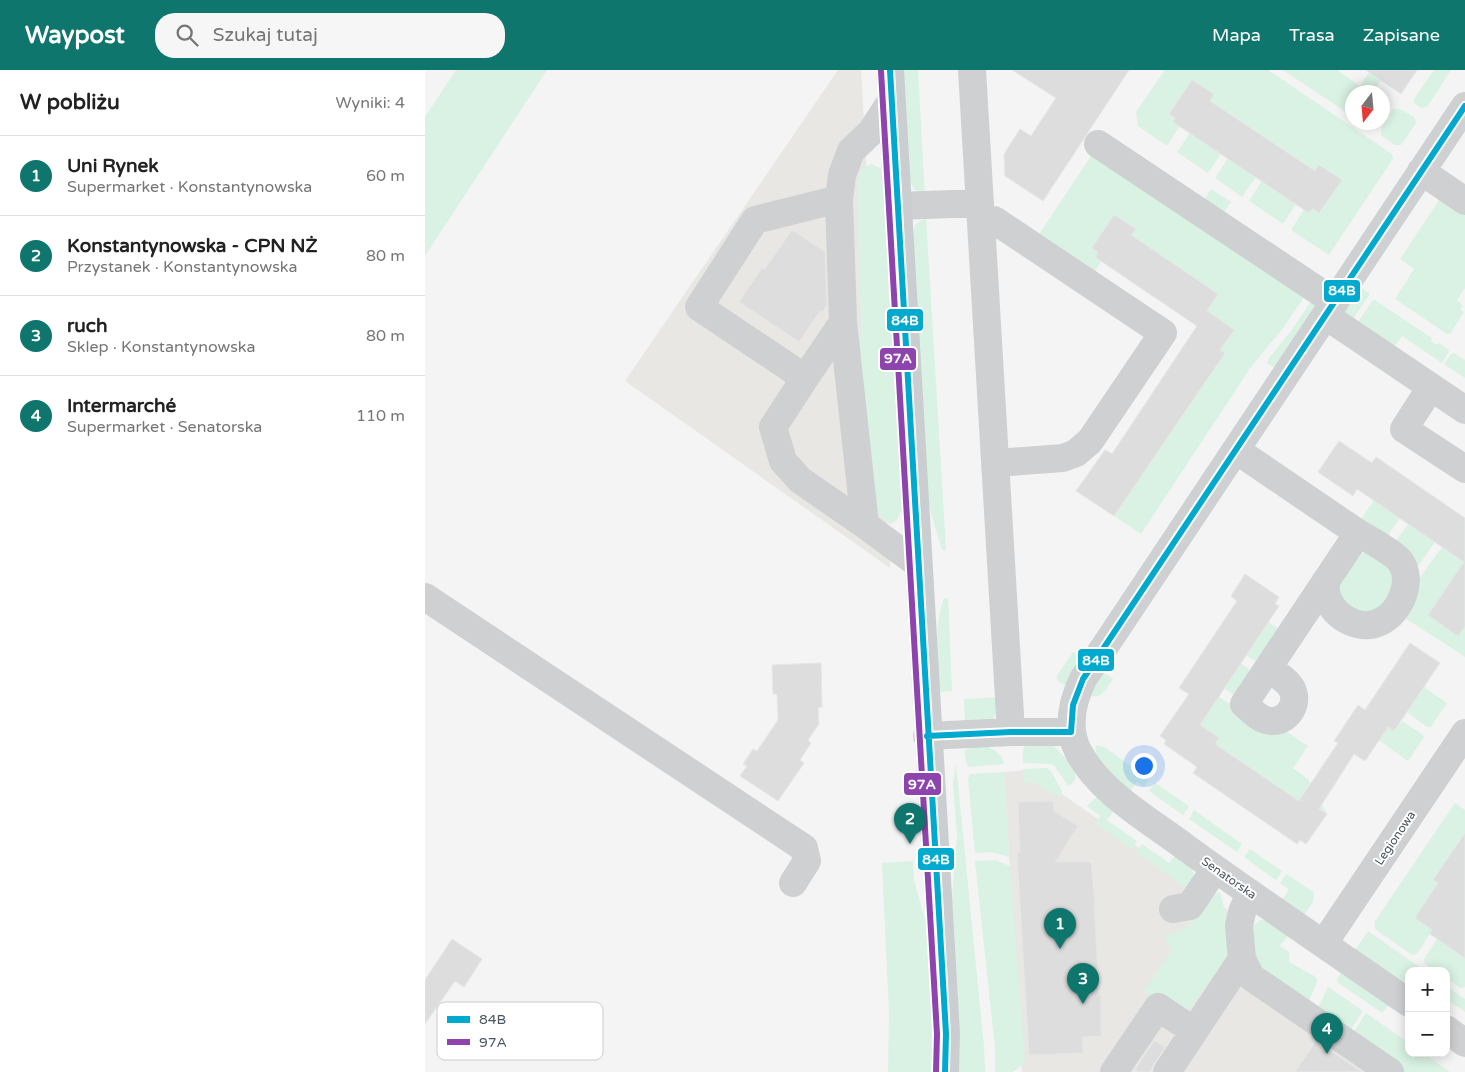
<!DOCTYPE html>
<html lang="pl">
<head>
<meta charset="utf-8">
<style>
	:root { --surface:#fff; --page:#f6f6f6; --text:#222; --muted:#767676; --line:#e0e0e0; --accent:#0f766e }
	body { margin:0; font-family:"Varela Round",sans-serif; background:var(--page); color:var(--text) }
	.controls { position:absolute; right:15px; bottom:15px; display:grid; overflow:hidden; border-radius:10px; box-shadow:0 2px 12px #0003 }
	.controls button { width:45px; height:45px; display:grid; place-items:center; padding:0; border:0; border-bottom:1px solid var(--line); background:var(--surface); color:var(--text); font:25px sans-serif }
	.compass { position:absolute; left:920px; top:15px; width:45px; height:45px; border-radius:50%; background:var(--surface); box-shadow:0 2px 12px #0003; rotate:196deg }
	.you { position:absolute; left:718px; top:695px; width:18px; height:18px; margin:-12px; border:4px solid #fff; border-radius:50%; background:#1a73e8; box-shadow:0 0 0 8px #1a73e833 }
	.badge { display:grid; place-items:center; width:32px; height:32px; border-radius:50%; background:var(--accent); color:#fff; font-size:16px; font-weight:700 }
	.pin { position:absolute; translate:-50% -41px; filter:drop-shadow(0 1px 2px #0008) }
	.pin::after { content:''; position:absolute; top:26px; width:18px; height:15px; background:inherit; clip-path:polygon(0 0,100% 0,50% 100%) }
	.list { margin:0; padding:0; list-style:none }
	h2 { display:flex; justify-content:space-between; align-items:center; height:65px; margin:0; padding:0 20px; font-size:21px }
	h2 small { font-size:16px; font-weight:400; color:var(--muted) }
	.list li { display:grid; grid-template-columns:32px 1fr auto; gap:15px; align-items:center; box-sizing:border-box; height:80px; padding:0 20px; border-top:1px solid var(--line) }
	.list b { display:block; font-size:19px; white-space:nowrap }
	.list p { margin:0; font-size:16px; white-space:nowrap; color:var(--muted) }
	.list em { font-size:16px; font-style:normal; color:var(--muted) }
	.icon { flex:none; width:28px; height:28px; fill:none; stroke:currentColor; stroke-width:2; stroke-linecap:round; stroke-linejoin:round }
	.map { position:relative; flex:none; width:1040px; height:1002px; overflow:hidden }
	header { display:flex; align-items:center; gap:30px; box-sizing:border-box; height:70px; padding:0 25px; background:var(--accent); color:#fff }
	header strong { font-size:24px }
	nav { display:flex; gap:28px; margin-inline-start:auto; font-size:18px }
	.search { width:350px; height:45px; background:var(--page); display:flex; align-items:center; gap:12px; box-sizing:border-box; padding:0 18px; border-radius:20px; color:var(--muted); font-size:19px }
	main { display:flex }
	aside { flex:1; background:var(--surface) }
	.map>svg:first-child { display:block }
	.commercial { fill:#e8e7e3 }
	.green { fill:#d9f2e3 }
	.building { fill:#ddddde; stroke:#e5e6e7 }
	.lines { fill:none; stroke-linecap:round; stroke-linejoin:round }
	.minor { stroke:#ced0d2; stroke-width:28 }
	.major { stroke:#caced1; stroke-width:28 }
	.bus-1-casing { stroke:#fff; stroke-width:10 }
	.bus-2-casing { stroke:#fff; stroke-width:10 }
	.bus-1 { stroke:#00a9ce; stroke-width:6 }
	.bus-2 { stroke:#8e44ad; stroke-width:6 }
	.labels { text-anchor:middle; stroke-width:4; stroke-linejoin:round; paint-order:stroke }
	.street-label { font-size:12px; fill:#4a5661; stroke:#fff }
	.key { fill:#fff; stroke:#c9ccd0; stroke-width:1 }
	.key-label { font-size:14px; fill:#4a5661 }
	.line-badge { stroke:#fff; stroke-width:2 }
	.badge-label { font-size:14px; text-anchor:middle; font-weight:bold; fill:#fff }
</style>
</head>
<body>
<header>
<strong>Waypost</strong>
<div class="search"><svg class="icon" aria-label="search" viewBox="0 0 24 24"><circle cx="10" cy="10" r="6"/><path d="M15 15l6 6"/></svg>Szukaj tutaj</div>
<nav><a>Mapa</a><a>Trasa</a><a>Zapisane</a></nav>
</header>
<main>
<aside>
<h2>W pobliżu<small>Wyniki: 4</small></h2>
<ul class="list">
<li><span class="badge">1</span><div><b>Uni Rynek</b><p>Supermarket · Konstantynowska</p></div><em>60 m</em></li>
<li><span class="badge">2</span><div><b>Konstantynowska - CPN NŻ</b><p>Przystanek · Konstantynowska</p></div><em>80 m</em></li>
<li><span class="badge">3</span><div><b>ruch</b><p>Sklep · Konstantynowska</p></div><em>80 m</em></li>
<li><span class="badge">4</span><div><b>Intermarché</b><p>Supermarket · Senatorska</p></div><em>110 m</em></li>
</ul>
</aside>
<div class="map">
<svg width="1040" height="1002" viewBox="0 0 1040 1002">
	<rect width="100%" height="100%" fill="#f4f4f4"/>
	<!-- commercial -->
	<path class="commercial" d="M 413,0 L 436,0 L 465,498 L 200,311 Z
		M 603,700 L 828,858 L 842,908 L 978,1002 L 597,1002 L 579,702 Z"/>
	<!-- green -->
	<path class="green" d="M 31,0 L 122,0 L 0,186 L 0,47 Z
		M 476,0 L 493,0 L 500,127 L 490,120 L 484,110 Z
		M 740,0 L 843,0 L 967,84 L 968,89 L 904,185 L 866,160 L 879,139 L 884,143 L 888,138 L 895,143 L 916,110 L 895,95 L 890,101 L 785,31 L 789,24 L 767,10 L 744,43 L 750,48 L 748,52 L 755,56 L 742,76 L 713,56 L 711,42 Z
		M 858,0 L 912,0 L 935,16 L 944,2 L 956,11 L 948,22 L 928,22 L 927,42 L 921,42 Z
		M 1009,0 L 1026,0 L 1002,37 L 996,38 L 989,33 L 989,29 Z
		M 968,39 L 975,39 L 989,47 L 991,53 L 976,75 L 970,75 L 957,66 L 956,58 Z
		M 765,63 L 796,84 L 783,103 L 752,82 Z
		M 675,85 L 881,224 L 859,257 L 826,297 L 716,464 L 689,446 L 704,424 L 698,420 L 717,405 L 799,283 L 795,280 L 808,260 L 782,241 L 793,224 L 706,165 L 710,159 L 689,145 L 667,178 L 673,182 L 670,188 L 676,192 L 665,208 L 613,166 L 666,86 Z
		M 803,88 L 831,107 L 817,127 L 790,108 Z
		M 446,94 L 457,99 L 460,104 L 478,436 L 472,450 L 465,454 L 453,444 L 434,298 L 436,250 L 432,112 L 437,99 Z
		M 837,111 L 871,134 L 858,154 L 824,131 Z
		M 786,119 L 806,132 L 797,145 L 778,132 Z
		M 1016,127 L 1040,141 L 1040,218 L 1032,230 L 1038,235 L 1035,239 L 1039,242 L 1025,264 L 1022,264 L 970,229 L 989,199 L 975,189 Z
		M 501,147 L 521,480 L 517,480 L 501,427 L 485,173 L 491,154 Z
		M 937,218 L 945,224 L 928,249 L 921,245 L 921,234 L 930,220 Z
		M 889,227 L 894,238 L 853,300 L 842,293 L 844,288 L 866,261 Z
		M 950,230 L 1007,268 L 1006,271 L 1012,275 L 1014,273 L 1023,279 L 1024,282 L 1017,293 L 977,266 L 969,277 L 933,252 L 947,231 Z
		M 1029,283 L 1040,290 L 1040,308 L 1019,294 L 1026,284 Z
		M 949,430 L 975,448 L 959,471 L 933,454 Z
		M 983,454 L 1010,472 L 994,495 L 990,496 L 967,477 Z
		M 1017,477 L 1039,492 L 1003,545 L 1033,566 L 1040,556 L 1040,587 L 980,548 L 976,534 Z
		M 938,483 C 958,486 961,492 971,508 L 964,538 L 925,547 L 907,510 L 927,485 Z
		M 519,528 L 523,528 L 527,621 L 512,622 C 510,594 509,555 519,528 Z
		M 843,552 L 852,558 L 854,567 L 838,590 L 830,591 L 821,585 Z
		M 648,582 L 659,589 L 642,616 L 634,612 L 631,607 Z
		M 815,593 L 823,598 L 825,605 L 814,625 L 808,624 L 799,618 Z
		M 675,600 L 688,609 C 680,620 677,630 662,625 Z
		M 999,617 L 1022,633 L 1006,657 L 1002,657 L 982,642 Z
		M 793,626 L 836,655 L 858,659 L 883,676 L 868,698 L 883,709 L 902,744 L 880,730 L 877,733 L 790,674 L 775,655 Z
		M 573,627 L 572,642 L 566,651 L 540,651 L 539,629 Z
		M 977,651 L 997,664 L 999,667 L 984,690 L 981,690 L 954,670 L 963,657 L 969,661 Z
		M 603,673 L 629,676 C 637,685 663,707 643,716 L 628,694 L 598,693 L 598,679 Z
		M 558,675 C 568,678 577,683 579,694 L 544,697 L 542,695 L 539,681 L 546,677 Z
		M 671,675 L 679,677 L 724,709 L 719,717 L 712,712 L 704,723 L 670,691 Z
		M 531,694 L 559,976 L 560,1002 L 533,1002 L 526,840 L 532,765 L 528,714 Z
		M 622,698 L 626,701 L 637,721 L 635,728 L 608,712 L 599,713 L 598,699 Z
		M 579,702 L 584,787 L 566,782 L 550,783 L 543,709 L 545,704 Z
		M 730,713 L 764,736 L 758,745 L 724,721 Z
		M 674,725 L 689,740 L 682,750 L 712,771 L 707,779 L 671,754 L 675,746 L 662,736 Z
		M 1030,733 L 1040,740 L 1040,763 L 1008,810 L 1018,817 L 990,848 L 1007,860 L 992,884 L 987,885 L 950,859 L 950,851 Z
		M 769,740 L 817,774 L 812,782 L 764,749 Z
		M 717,774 L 744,793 L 752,783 C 765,794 770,796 768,814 L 761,818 L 711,782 Z
		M 825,779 L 857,801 L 851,810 L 819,787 Z
		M 570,790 L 585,796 L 600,993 L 588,1002 L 570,1002 L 570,978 L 550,791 Z
		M 488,791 L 489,810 L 502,857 L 508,968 L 507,1002 L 463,1002 L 464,943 L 457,793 Z
		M 861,804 L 889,822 L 888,832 L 878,846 L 856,831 L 864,820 L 855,813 Z
		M 795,822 C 800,842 808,867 801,887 L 767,937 C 748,947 736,930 719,921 L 747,880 L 740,869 L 742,865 L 761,858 L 778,832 L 784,827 Z
		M 836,850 L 840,850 L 864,864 L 855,876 L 864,882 L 864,892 L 891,907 L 892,912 L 882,936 L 839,910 L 829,888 L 825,860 L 829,855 Z
		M 943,861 L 1000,901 L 984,901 L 984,904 L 976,915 L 929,882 Z
		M 1012,869 L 1040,888 L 1040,917 L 1035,918 L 1021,908 L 1021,901 L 1010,901 L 1000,894 L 999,889 Z
		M 917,901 L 965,933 L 957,943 L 912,912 L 912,909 Z
		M 1021,916 L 1040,929 L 1040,942 L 1021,929 Z
		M 903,917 L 938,941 L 923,964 L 891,942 Z
		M 941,943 L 984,973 L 984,983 L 998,983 L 1025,1002 L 978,1002 L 926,966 Z"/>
	<!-- building -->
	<path class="building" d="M 587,0 L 704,0 L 618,131 L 580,106 L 579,84 L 595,59 L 606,66 L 631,28 Z
		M 941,0 L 992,0 L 976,24 Z
		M 767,10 L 789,24 L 785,31 L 890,101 L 894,95 L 917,110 L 894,143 L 888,138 L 884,143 L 748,52 L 750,48 L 744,44 Z
		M 689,145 L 711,159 L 706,165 L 793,224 L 782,241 L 809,260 L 795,280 L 800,283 L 689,446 L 651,421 L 680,380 L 687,384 L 772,256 L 670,187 L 673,182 L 667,178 Z
		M 367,160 L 400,182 L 402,235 L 397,242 L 395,241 L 374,272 L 314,232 L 337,198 L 340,199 Z
		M 914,371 L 947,393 L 951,387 L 1040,448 L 1040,556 L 1033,566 L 1003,545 L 1039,492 L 932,419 L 928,426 L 893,402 Z
		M 820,504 L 854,527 L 850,534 L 854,536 L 775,655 L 794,668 L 790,674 L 874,731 L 913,673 L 909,671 L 933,635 L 940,640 L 985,573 L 1015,593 L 969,661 L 963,657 L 940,691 L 929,684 L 894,739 L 902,744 L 881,774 L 875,770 L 872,774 L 768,703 L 772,697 L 739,674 L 741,670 L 735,666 L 764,624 L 754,618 L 812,531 L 806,526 Z
		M 396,593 L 397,637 L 393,638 L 394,654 L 383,670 L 386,673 L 375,690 L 379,693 L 353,731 L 315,706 L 322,696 L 318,694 L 328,679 L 332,681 L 353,650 L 352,624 L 348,624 L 347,595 Z
		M 628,731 L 629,741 L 653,756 L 630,792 L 666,792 L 670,832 L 669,833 L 674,925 L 676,926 L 676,966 L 657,967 L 658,983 L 604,985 L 592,783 L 595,783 L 593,732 Z
		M 1040,763 L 1040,888 L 1005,864 L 1007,860 L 990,848 L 1013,813 L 1008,810 Z
		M 27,869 L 57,889 L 39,917 L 30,911 L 0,954 L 0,910 Z
		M 729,971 L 740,977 L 724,1002 L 713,1002 L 710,1000 Z
		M 891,971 L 937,1002 L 870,1002 Z"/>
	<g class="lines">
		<!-- minor -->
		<path class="minor" d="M 547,0 L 586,662
			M 466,31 L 446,62 L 426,81 L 417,105 L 414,129 L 418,252 L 440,455 L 493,494
			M 673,74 L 910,232
			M 996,101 L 1040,131
			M 414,129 L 330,150 L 274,237 L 380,308 L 348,357 L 358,391 L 375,410 L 440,455
			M 473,136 L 555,133
			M 556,150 L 569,150 L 738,263 L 665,371 L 651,383 L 638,388 L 571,393
			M 901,246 L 1040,340
			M 380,308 L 418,252
			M 1006,317 L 979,359 L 1040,399
			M 811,380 L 933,463 L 819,634 C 826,640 833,648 841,650 C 860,656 875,635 867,619 C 862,610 851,604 843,598
			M 900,512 C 901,518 901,526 904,531 C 912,549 936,561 955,552 C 976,542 989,510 975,491 C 969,483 943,469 933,463
			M 0,527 L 379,778 L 382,791 L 368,813
			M 502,666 L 586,662 L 646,662
			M 825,823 L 817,842 L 814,856 L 817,889 L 826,907 L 965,1002
			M 748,839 L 765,836 L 790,799
			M 899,873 L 1040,663
			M 984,933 C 909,881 833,830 760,777 C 724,750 674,722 653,681 C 641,657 647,632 658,609 L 1040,36
			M 1021,959 L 1040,973
			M 689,1002 L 733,937 L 769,961
			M 742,1002 L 817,889"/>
		<!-- major -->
		<path class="major" d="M 465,0 L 521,964 L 520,1002"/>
		<!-- bus-1 casing -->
		<g class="bus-1-casing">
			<path id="bus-1" d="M 465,0 L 521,964 L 520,1002
				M 502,666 L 586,662 L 646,662 L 648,635 L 658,609 L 1040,36"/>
		</g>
		<!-- bus-2 casing -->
		<g class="bus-2-casing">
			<path id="bus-2" d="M 456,1 L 512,964 L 511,1002"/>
		</g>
		<!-- bus-1 -->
		<use href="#bus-1" class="bus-1"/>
		<!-- bus-2 -->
		<use href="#bus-2" class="bus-2"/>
	</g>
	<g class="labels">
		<!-- street labels -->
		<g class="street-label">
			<text transform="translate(970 768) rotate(-56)" y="4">Legionowa</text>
			<text transform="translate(804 808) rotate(35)" y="4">Senatorska</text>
		</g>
	</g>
	<!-- legend -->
	<rect x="12" y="932" width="166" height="58" rx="8" class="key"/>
	<rect x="22" y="946" width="23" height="7" fill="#00a9ce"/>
	<rect x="22" y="969" width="23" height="6" fill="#8e44ad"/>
	<g class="key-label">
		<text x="54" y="954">84B</text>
		<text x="54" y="977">97A</text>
	</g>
	<g class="line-badge">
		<rect x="898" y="209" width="38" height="24" rx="5" fill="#00a9ce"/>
		<rect x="461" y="238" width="38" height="24" rx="5" fill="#00a9ce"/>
		<rect x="454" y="277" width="38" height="24" rx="5" fill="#8e44ad"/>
		<rect x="652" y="578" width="38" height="24" rx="5" fill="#00a9ce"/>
		<rect x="478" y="702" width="39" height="24" rx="5" fill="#8e44ad"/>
		<rect x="492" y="777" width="38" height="24" rx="5" fill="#00a9ce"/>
	</g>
	<g class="badge-label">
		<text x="917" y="225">84B</text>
		<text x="480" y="255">84B</text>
		<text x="473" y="293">97A</text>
		<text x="671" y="595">84B</text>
		<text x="497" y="719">97A</text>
		<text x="511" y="794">84B</text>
	</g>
</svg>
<div class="controls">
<button>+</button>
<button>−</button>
</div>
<svg class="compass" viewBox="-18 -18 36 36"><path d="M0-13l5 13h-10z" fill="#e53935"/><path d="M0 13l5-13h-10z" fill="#767676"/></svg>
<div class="you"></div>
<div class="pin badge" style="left:635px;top:879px">1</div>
<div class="pin badge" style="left:485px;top:774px">2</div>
<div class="pin badge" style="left:658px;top:934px">3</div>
<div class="pin badge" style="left:902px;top:984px">4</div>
</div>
</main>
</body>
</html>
